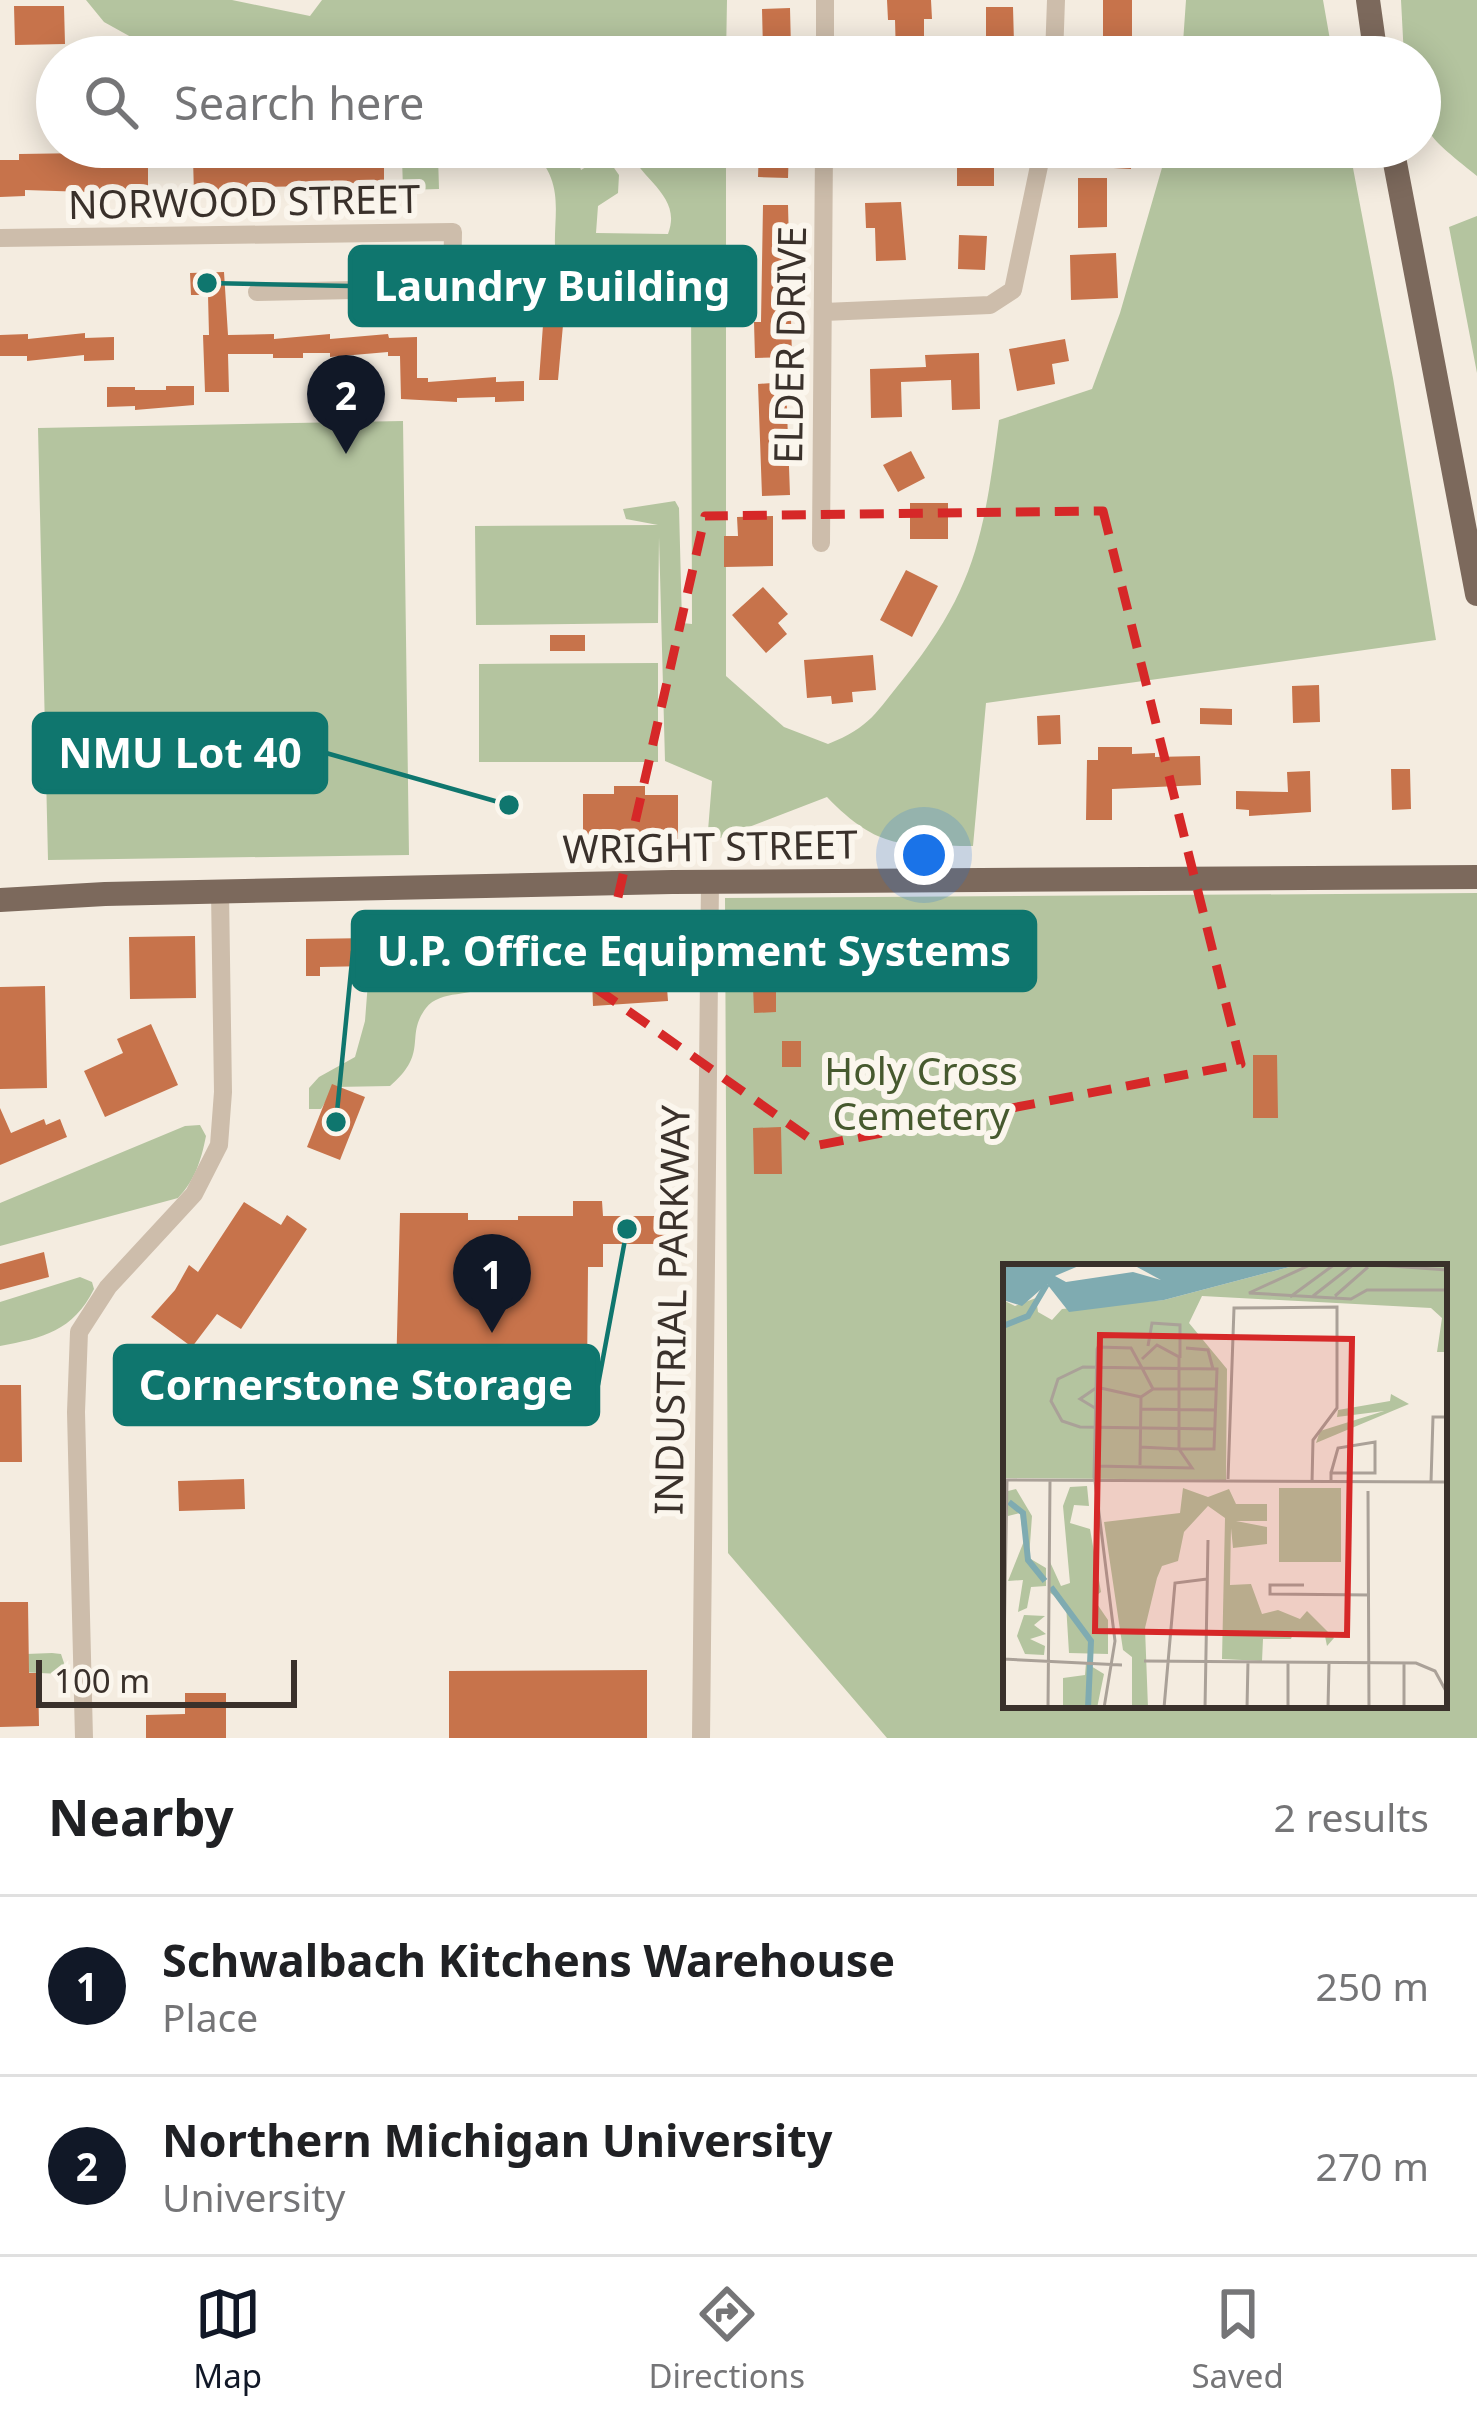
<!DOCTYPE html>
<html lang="en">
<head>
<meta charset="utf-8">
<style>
	:root { --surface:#fff; --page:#f2f2f2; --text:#202124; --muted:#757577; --line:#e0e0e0; --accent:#111827 }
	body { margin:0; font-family:"Noto Sans",sans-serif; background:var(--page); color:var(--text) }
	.scale { position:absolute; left:36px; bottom:30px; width:261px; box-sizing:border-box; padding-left:12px; border:6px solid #3a312b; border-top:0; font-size:33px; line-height:42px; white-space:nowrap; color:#3a312b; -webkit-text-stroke:9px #fbf6ed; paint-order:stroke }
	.you { position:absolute; left:924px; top:855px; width:42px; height:42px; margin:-30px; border:9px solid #fff; border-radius:50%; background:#1a73e8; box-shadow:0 0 0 18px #1a73e833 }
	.badge { display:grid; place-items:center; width:78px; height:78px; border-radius:50%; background:var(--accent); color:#fff; font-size:39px; font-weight:700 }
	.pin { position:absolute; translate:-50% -99px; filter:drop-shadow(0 3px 6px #0008) }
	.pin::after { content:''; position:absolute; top:63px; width:42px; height:36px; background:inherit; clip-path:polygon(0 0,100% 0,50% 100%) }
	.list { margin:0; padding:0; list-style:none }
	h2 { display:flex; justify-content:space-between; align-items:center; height:156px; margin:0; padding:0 48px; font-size:51px }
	h2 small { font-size:39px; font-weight:400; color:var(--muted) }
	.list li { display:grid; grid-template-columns:78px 1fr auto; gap:36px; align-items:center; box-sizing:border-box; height:180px; padding:0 48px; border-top:3px solid var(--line) }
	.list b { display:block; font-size:45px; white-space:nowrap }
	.list p { margin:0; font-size:39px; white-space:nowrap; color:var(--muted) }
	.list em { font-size:39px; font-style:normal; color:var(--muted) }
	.icon { flex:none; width:66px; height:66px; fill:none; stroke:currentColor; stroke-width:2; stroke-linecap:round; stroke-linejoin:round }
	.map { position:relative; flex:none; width:1477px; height:1738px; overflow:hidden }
	.search { position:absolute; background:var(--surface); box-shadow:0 6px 30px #0003; left:36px; right:36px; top:36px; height:132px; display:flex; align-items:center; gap:30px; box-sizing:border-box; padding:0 42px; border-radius:66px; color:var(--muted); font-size:45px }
	.sheet { height:516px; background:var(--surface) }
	nav { display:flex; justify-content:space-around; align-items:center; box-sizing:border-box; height:168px; border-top:3px solid var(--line); background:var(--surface); font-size:33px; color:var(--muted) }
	nav a { display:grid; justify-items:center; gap:6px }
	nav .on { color:var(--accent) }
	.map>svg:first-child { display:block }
	.green { fill:#b4c49f; fill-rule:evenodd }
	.building { fill:#c7734b }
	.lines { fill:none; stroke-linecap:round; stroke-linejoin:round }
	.minor { stroke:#cdbdab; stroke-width:18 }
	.major { stroke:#7c695c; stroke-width:24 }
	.marked { fill:none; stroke:#d62828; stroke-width:9; stroke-dasharray:24 15; stroke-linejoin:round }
	.labels { text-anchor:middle; stroke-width:12; stroke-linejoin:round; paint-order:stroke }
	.street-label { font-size:39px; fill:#3a312b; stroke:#fbf6ed }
	.park-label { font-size:39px; fill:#46592e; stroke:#fbf6ed }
	.inset-river { fill:none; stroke:#7fabb1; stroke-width:6 }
	.inset-road { fill:none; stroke:#aaa198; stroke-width:3 }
	.view { fill:#d62828; fill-opacity:0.15; stroke:#d62828; stroke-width:6 }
	.inset-edge { fill:none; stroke:#3a312b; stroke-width:6 }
	.leader { fill:none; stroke:#0f766e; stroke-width:4.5 }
	.callout-dot { fill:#0f766e; stroke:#fbf6ed; stroke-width:4.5 }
	.callout { fill:#0f766e; stroke:#0f766e; stroke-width:4.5 }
	.callout-label { font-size:42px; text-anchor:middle; font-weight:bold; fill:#fff }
</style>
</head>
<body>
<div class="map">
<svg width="1477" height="1738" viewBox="0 0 1477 1738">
	<rect width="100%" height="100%" fill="#f4ece0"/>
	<!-- green -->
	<path class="green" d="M 86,0 L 232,0 L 310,16 L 322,0 L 727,0 L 726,57 L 167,57 L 104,22 Z
		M 1186,0 L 1323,0 L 1333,57 L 1182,57 Z
		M 1401,0 L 1477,0 L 1477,176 C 1419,129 1420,133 1420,57 L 1404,57 Z
		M 528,147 L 599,147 L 582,149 L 576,155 L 581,170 L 596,161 L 612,165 L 619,175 L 618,193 L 598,206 L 596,233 L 668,234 C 683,195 639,180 628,147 L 726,147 L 726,676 L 784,727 L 828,744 C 871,727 876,712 904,678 C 977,587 984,532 999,420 L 1092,389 L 1120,313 L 1168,147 L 1349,147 L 1393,378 L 1436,640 L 986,703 L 973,846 C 904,845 879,851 827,797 L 707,843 L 712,781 L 665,761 L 659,537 L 658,623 L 476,625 L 475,526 L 658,525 L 626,519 L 623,509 L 675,501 L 679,508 L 682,623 L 692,624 L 691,284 L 659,278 L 632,287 L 599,282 L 582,294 L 567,290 C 536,238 581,192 528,147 Z
		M 438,156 L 439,189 L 403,190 L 402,157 Z
		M 1477,216 L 1477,373 L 1449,227 Z
		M 403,421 L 409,855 L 48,860 L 38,428 Z
		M 658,663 L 658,762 L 479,762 L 479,664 Z
		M 1477,893 L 1477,1738 L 887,1738 L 728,1553 L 725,898 ZM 1006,1267 L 1444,1267 L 1444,1705 L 1006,1705 Z
		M 564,912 L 597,915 L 602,929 L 597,939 L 518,971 L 513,966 L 513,937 L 537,935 L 548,920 Z
		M 421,926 C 471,929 483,931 490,984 C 472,998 441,989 426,1008 C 404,1037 430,1052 390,1086 L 335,1087 L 321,1109 L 309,1109 L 309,1088 L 319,1077 L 355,1057 L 365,1021 L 368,982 C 394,965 384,936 421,926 Z
		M 200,1125 L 206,1136 C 201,1161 195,1180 178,1198 L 0,1246 L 0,1203 L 185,1126 Z
		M 80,1277 L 92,1282 L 94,1289 C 73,1331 43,1338 0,1346 L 0,1302 Z
		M 52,1653 L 61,1654 L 64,1663 L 60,1674 L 0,1671 L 0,1655 Z"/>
	<!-- building -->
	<path class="building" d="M 887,0 L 931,0 L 932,19 L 924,19 L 924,57 L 896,57 L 895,20 L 888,20 Z
		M 1103,0 L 1132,0 L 1132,53 L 1103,53 Z
		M 14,6 L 64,6 L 65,44 L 15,45 Z
		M 986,7 L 1013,7 L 1014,43 L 986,43 Z
		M 790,8 L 791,49 L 763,50 L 762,9 Z
		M 759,147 L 789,147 L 788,178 L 758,177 Z
		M 878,147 L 902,147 L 902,167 L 878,167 Z
		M 1097,147 L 1132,147 L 1131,169 L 1096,167 Z
		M 321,151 L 321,156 L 384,156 L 384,192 L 319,193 L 319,186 L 258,187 L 259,193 L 194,194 L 193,158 Z
		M 86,153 L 86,159 L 148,158 L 148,194 L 25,190 L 25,196 L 0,197 L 0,160 L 19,160 L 19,154 Z
		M 957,157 L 994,157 L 994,186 L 957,186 Z
		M 1078,178 L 1107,178 L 1107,227 L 1078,228 Z
		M 901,202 L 906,260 L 876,261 L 875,228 L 866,228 L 865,203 Z
		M 763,205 L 788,205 L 792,357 L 755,358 L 754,322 L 761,322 Z
		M 959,235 L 987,236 L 985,270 L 958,269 Z
		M 1116,253 L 1118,298 L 1071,300 L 1070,255 Z
		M 224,272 L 228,335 L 274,334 L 274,339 L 330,334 L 330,339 L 388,334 L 389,338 L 417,337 L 417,378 L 428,378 L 428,382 L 496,377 L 496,382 L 524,381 L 524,401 L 495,402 L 495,397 L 457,398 L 457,402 L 401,399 L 400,356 L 388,356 L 388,352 L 330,357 L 330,353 L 303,353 L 303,358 L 273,358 L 273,354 L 228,354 L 229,392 L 205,392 L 203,335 L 209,335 L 208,295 L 191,295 L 190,273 Z
		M 543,325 L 563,325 L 558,380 L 539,380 Z
		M 85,333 L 85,338 L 114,337 L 114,360 L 84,361 L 84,355 L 27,361 L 27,356 L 0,356 L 0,335 L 28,334 L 28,339 Z
		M 1065,339 L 1069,361 L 1052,364 L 1055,384 L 1017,391 L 1009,349 Z
		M 979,353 L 980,409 L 952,410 L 951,380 L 901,382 L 902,417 L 871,418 L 870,369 L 926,367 L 925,355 Z
		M 786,382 L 790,495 L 762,496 L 758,384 Z
		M 166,386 L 194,386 L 194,405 L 135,410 L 135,406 L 107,407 L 107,387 L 135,387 L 135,390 L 166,390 Z
		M 911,451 L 925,478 L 898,492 L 883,465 Z
		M 910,503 L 948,503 L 948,539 L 910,539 Z
		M 773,516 L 773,566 L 724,567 L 724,536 L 738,536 L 737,517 Z
		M 906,570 L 938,586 L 912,637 L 880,620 Z
		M 763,587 L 788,614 L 778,623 L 787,634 L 766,653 L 732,615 Z
		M 550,635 L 585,635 L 585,651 L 550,651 Z
		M 873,655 L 876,690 L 852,692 L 853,702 L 832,704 L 831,696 L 807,698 L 804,660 Z
		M 1319,685 L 1320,722 L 1293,723 L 1292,686 Z
		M 1200,708 L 1232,709 L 1232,725 L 1200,724 Z
		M 1060,715 L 1061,744 L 1038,745 L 1037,716 Z
		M 1098,747 L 1132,747 L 1132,754 L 1155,753 L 1155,757 L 1200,756 L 1201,785 L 1112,789 L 1112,820 L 1086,820 L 1087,760 L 1098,760 Z
		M 1391,769 L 1410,769 L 1411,809 L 1392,810 Z
		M 1310,771 L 1311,812 L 1249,816 L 1249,810 L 1236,809 L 1236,791 L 1288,792 L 1287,772 Z
		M 614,786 L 645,786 L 645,795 L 678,795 L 678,839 L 583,840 L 583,794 L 614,794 Z
		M 195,936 L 196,998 L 130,999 L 129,937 Z
		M 370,938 L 370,966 L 320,967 L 320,976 L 306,976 L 306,939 Z
		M 666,975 L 668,1001 L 593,1006 L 592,979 Z
		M 45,986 L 47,1088 L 0,1089 L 0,987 Z
		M 753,986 L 776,986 L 776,1012 L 754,1013 Z
		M 151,1024 L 178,1085 L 105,1117 L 84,1071 L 123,1053 L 117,1039 Z
		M 782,1041 L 801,1041 L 801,1067 L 782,1067 Z
		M 1253,1055 L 1277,1055 L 1278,1118 L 1253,1118 Z
		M 332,1084 L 365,1097 L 340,1160 L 307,1147 Z
		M 0,1108 L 11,1133 L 44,1119 L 46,1125 L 60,1119 L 67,1137 L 0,1165 Z
		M 781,1127 L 782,1174 L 754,1174 L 753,1128 Z
		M 573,1201 L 602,1201 L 603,1216 L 667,1216 L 667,1244 L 603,1244 L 603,1267 L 588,1267 L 587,1378 L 396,1376 L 400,1213 L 468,1213 L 468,1220 L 518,1220 L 518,1216 L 573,1216 Z
		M 244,1202 L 281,1225 L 287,1215 L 307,1229 L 241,1329 L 217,1314 L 192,1347 L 151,1317 L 175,1290 L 189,1265 L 198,1272 Z
		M 44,1252 L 49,1277 L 0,1290 L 0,1264 Z
		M 0,1385 L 21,1385 L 22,1462 L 0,1462 Z
		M 244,1479 L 245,1509 L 179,1511 L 178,1481 Z
		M 0,1602 L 28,1602 L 29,1673 L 38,1673 L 39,1726 L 0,1727 Z
		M 647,1670 L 647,1738 L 449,1738 L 449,1671 Z
		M 185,1693 L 226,1693 L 226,1738 L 146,1738 L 146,1715 L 185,1714 Z"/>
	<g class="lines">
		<!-- minor -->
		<path class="minor" d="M 825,57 L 825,0
			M 1054,57 L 1056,0
			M 0,238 L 453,232 L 452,288 L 257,292
			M 824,312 L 990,305 L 1013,290 L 1043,147
			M 821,543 L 824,147
			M 84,1738 L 76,1412 L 79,1332 L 108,1287 L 194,1194 L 219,1145 L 223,1092 L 220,892
			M 701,1738 L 710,882"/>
		<!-- major -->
		<path class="major" d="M 1368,0 L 1376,57
			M 1392,147 L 1477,594
			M 0,900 L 105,894 L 672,882 L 1477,877"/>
	</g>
	<!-- marked area -->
	<path class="marked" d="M 1103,511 L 1241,1064 L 819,1145 L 597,989 L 705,516 Z"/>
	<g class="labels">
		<!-- street labels -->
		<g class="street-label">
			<text transform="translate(244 202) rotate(-1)" y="14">NORWOOD STREET</text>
			<text transform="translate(790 345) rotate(-89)" y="14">ELDER DRIVE</text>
			<text transform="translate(710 847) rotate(-1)" y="14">WRIGHT STREET</text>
			<text transform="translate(672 1310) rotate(-89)" y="14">INDUSTRIAL PARKWAY</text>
		</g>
		<!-- park labels -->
		<g class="park-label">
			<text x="921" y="1085">Holy Cross<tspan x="921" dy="45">Cemetery</tspan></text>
		</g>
	</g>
	<!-- overview -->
	<g transform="translate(1003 1264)">
		<rect width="444" height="444" fill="#f4ece0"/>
		<path d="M 298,0 L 444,0 L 444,88 L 434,88 L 439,54 L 428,44 L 199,32 L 186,59 L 224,105 L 223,216 L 0,214 L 0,36 L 12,42 L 33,34 L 35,48 L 49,56 L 59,45 L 161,36 ZM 388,130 L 406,140 L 313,179 L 317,167 L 381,147 L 334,153 L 335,146 L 387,137 ZM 84,222 L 86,242 L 71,241 L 67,259 L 87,265 L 98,328 L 90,334 L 105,356 L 105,390 L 66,389 L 63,340 L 46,328 L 47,298 L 58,322 L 67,319 L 60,242 L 67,223 ZM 180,224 L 205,233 L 226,225 L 233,240 L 264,240 L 264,257 L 233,257 L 264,263 L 264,280 L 230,284 L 228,264 L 227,321 L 248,320 L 259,350 L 275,346 L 297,355 L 304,347 L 331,374 L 324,382 L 322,372 L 291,367 L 288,375 L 260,375 L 259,397 L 219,395 L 222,254 L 205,242 L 181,268 L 175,297 L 159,302 L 154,314 L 142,364 L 145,444 L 129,444 L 129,393 L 120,386 L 101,258 L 177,249 ZM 276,224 L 338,224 L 338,298 L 276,298 ZM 13,225 L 29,252 L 26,294 L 43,304 L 43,322 L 28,323 L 24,344 L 15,348 L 20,316 L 5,317 L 21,277 L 17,249 L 5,252 L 5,227 ZM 21,351 L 42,352 L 31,361 L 43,370 L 27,375 L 42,382 L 41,391 L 22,390 L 14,372 ZM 83,399 L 101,410 L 94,444 L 60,444 L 60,414 L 82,411 Z" fill="#b4c49f"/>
		<path d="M 0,0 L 298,0 L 161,36 L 66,48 L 44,20 L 19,42 L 0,36 ZM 78,1 L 134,3 L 158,16 L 130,8 L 63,18 L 52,12 Z" fill="#7fabb1" fill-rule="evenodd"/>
		<path class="inset-river" d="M 0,62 L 25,52 L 44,20M 6,238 L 20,249 L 25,296 L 42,317M 48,323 L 88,377 L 85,444"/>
		<path class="inset-road" d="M 309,0 L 246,29 L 348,35 L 364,26 L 444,26M 361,0 L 444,6M 310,32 L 351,0M 332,32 L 365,3M 287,33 L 332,0M 145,82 L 149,59 L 177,61 L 177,94M 183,84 L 205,86 L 210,105M 93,123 L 138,133 L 137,201M 150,125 L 139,104 L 80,103 L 55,115 L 48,137 L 59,157 L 77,163 L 212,165M 138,133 L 150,125 L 213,125M 92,144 L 77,135 L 93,124M 138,145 L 213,146M 137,183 L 176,185 L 176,93 L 154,81 L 139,95M 91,202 L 189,204 L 176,185 L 211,185 L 214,105 L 139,104 L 128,84 L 95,83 L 94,85 L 91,213 L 92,217M 328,209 L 335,184 L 372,178 L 372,209 L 328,209 L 328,219M 225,215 L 231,44 L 334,43 L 334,144 L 310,176 L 309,219M 0,216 L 444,218M 92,217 L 112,377 L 101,444M 428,218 L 430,153 L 444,153M 365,227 L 366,444M 301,321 L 267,321 L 267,330 L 367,331M 0,395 L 119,401M 141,397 L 413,399 L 432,407 L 444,429M 0,444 L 4,216M 45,444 L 47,217M 161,444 L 172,319 L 204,315M 202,444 L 205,276M 244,444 L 245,397M 285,444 L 285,397M 325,444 L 326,399M 401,444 L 401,399"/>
		<path class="view" d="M 97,71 L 349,75 L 344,371 L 92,367 Z"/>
		<rect width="444" height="444" class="inset-edge"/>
	</g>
	<!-- callouts -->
	<path class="leader" d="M207 283L350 286M509 805L326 753M336 1122L353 951M627 1229L598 1385"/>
	<g class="callout-dot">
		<circle cx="207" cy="283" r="12"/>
		<circle cx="509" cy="805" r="12"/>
		<circle cx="336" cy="1122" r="12"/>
		<circle cx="627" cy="1229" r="12"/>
	</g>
	<g class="callout">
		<rect x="350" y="247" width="405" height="78" rx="12"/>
		<rect x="34" y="714" width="292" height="78" rx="12"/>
		<rect x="353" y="912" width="682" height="78" rx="12"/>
		<rect x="115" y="1346" width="483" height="78" rx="12"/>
	</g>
	<g class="callout-label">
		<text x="552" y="301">Laundry Building</text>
		<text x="180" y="768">NMU Lot 40</text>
		<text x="694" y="966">U.P. Office Equipment Systems</text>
		<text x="356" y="1400">Cornerstone Storage</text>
	</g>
</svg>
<div class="scale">100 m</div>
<div class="you"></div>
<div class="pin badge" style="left:492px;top:1333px">1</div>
<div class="pin badge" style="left:346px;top:454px">2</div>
<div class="search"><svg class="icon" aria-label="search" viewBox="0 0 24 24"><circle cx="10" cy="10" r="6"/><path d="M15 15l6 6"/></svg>Search here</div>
</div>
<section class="sheet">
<h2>Nearby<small>2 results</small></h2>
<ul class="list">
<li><span class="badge">1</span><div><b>Schwalbach Kitchens Warehouse</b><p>Place</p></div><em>250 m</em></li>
<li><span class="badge">2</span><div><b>Northern Michigan University</b><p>University</p></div><em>270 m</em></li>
</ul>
</section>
<nav>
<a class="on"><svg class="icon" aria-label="map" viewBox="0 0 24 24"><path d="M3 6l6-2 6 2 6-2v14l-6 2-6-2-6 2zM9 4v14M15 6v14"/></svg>Map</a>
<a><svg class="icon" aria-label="directions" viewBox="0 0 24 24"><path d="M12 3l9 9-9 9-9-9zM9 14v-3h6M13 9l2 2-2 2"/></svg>Directions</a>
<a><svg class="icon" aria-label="saved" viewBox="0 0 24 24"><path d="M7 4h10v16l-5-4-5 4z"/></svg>Saved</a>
</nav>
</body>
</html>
